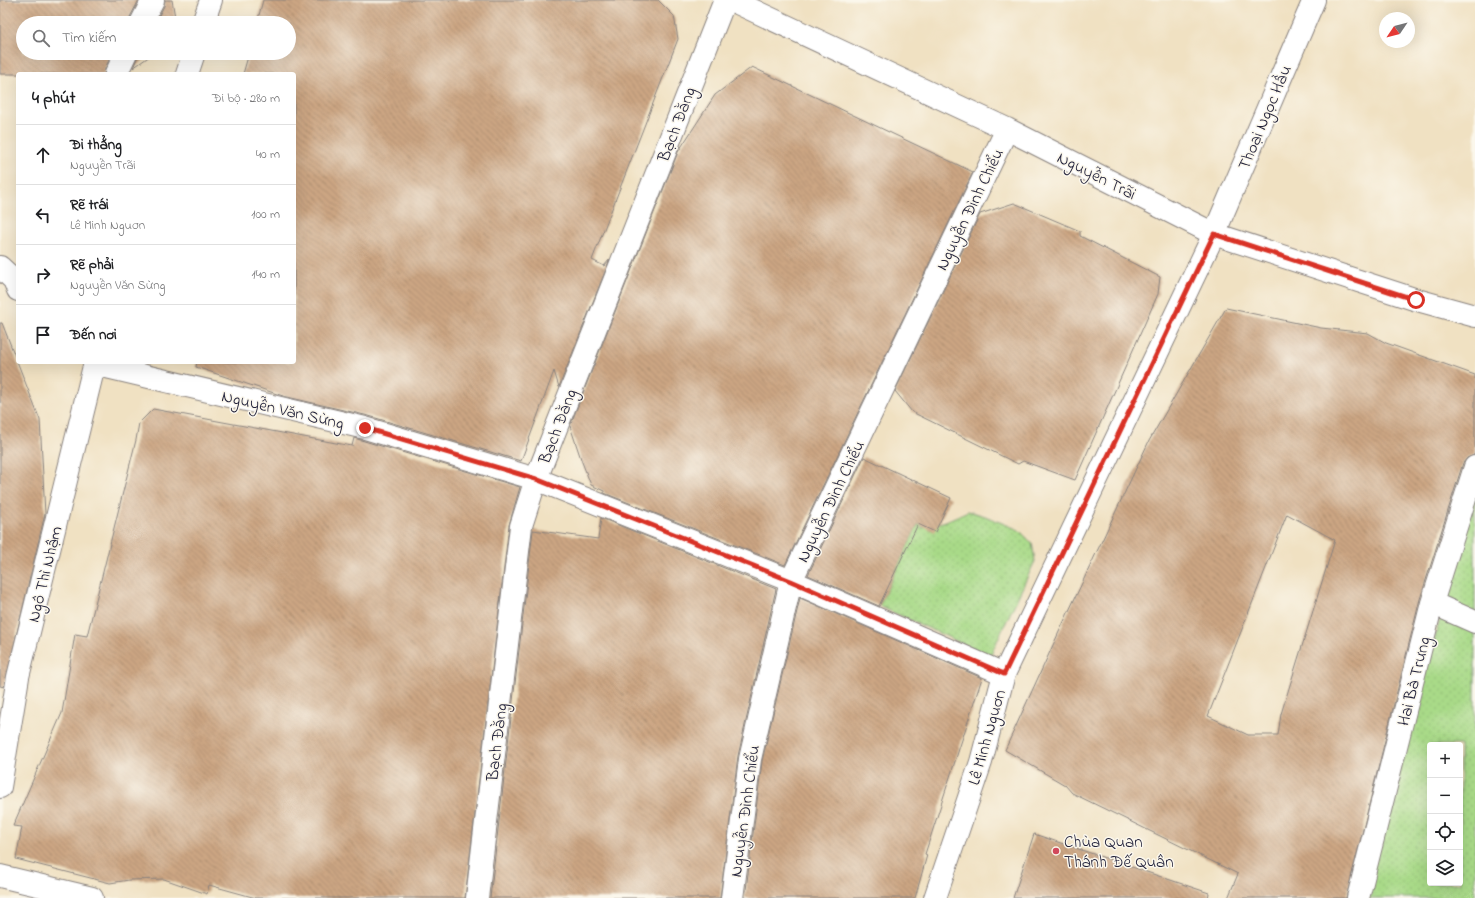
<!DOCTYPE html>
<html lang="vi">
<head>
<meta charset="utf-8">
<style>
	:root { --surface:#fff; --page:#f2f2f2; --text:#202124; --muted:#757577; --line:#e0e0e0 }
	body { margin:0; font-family:"Indie Flower",sans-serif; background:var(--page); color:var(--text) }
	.controls { position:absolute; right:12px; bottom:12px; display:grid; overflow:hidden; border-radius:4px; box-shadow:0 4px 16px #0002 }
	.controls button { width:36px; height:36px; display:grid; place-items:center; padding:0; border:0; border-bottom:1px solid var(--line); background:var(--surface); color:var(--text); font:20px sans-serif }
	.compass { position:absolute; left:1379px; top:12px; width:36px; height:36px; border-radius:50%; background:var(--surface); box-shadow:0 4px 16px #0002; rotate:235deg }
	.stop { position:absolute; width:12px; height:12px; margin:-9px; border:3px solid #d93025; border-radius:50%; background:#fff }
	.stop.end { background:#d93025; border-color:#fff; box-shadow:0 1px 4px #0008 }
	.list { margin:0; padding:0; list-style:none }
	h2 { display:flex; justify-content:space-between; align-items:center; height:52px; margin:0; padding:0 16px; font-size:17px }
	h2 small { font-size:13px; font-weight:400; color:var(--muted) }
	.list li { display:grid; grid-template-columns:26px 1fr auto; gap:12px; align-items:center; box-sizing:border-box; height:60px; padding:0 16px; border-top:1px solid var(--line) }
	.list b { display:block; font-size:15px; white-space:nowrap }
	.list p { margin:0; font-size:13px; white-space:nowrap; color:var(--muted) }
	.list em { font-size:13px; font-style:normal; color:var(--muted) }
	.icon { flex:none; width:22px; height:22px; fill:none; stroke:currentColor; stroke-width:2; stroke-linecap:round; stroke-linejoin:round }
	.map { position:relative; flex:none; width:1475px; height:898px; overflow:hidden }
	.search { position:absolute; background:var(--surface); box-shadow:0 4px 16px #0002; left:16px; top:16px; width:280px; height:44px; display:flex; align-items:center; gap:10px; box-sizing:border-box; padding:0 14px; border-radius:22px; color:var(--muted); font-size:15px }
	.panel { position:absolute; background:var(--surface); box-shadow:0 4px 16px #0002; left:16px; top:72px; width:280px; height:292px; border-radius:4px }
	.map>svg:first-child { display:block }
	.grass { fill:url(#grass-dots); stroke:#667e62; fill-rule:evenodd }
	.building { fill:url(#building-back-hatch); fill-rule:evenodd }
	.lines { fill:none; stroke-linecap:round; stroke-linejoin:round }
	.minor-casing { stroke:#89827e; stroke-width:24 }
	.minor { stroke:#fff; stroke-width:22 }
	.route { stroke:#d93025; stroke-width:5 }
	.poi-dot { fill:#d1495b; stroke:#fbf7ec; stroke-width:1.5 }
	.labels { text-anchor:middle; stroke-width:3; stroke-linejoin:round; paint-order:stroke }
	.street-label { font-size:17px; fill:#22223b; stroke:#fbf7ec }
	.poi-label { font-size:17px; fill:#22223b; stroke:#fbf7ec; text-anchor:start }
</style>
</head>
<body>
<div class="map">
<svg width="1475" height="898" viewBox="0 0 1475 898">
	<defs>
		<pattern id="grass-dots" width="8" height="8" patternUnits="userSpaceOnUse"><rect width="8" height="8" fill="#a9da88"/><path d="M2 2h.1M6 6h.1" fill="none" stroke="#91bb76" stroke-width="1.8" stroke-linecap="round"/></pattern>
		<pattern id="building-back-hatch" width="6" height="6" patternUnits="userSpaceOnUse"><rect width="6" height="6" fill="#cca683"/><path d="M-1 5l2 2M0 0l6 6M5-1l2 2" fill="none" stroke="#a5876c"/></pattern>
	</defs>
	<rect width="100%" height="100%" fill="#fbf7ec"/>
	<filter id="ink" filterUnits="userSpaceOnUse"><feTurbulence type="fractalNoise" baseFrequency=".025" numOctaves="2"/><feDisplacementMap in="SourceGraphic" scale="8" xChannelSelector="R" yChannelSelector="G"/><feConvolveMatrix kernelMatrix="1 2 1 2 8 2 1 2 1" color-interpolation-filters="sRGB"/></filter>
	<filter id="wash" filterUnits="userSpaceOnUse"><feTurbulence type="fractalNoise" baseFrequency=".012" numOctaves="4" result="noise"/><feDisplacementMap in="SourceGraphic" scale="16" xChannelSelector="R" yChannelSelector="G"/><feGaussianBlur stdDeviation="0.9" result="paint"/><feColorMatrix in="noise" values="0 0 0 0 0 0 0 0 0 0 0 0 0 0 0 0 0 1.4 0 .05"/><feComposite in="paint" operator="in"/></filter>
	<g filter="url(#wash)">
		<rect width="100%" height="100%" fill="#f0e1c2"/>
		<!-- grass -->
		<path class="grass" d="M 1475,490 L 1475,898 L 1364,898 ZM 1430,745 L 1460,745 L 1460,883 L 1430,883 Z
			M 968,511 L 985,516 L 1019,530 L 1032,543 L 1035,561 L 990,656 L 879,606 L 918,524 L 923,528 L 946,521 Z"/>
		<g id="blocks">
			<!-- building -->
			<path class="building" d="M 0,0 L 139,0 L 130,17 L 129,23 L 23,23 L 23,53 L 112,53 L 105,69 L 104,74 L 0,74 Z
				M 165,0 L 172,0 L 176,23 L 155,23 L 164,6 Z
				M 263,0 L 658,0 L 674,16 L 678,39 L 592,260 L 604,266 L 610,259 L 559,387 L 554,371 L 521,461 L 369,416 L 283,396 L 196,367 L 197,362 L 294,362 L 294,74 L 243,74 L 249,53 L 289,53 L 289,23 L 257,23 Z
				M 138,53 L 154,53 L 133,68 L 137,58 Z
				M 752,67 L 973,172 L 785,565 L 604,493 L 604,491 L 591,485 L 582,462 L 570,426 L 678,152 L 715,95 Z
				M 1014,203 L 1080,231 L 1080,236 L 1160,277 L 1158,294 L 1075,480 L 1023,461 L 1018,464 L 912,412 L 895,391 L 980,214 Z
				M 1226,308 L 1321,328 L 1368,333 L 1386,343 L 1475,375 L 1475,452 L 1474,455 L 1467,458 L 1463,463 L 1420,599 L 1346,898 L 1228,898 L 1238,874 L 1072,793 L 1065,785 L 1005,750 L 1059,632 L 1149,441 ZM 1287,514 L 1335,540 L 1281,714 L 1278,735 L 1248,735 L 1208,716 Z
				M 0,323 L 2,323 L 40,420 L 45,514 L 4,687 L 0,686 Z
				M 153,409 L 352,446 L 354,438 L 520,487 L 509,525 L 465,898 L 256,898 L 209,885 L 207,894 L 164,879 L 129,880 L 110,883 L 16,859 L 22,827 L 13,826 L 62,713 L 75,634 L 87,636 L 136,440 L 139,423 Z
				M 864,457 L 951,498 L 935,532 L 918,524 L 879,606 L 808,575 Z
				M 601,518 L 776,589 L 738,756 L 720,898 L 490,898 L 533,530 L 598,539 Z
				M 800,598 L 982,678 L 925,854 L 927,855 L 915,898 L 745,898 L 762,761 Z
				M 1034,834 L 1209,893 L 1208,898 L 1013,898 Z"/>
		</g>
	</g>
	<g filter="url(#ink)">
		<use href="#blocks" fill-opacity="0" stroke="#89827e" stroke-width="1"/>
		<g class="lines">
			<!-- minor casing -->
			<g class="minor-casing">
				<path id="minor" d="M 731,0 L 1007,129 L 1214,234 L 1417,300 L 1475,316
					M 141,23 L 153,0
					M 203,23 L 211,0
					M 116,74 L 126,53
					M 187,74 L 194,53
					M 0,267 L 14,280 L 18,290
					M 94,364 L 365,428 L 536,479 L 791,581 L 1004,674
					M 1432,603 L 1475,622
					M 0,787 L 18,677 L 95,362
					M 0,876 L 92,898
					M 477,898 L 521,526 L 536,479 L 725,0
					M 732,898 L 750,759 L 791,581 L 1007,129
					M 935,898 L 981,762 L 1004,674 L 1214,234 L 1314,0
					M 1358,898 L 1432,603 L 1475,467"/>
			</g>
			<!-- minor -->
			<use href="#minor" class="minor"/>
		</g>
	</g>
	<g class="lines" filter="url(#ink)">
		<!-- route -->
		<path class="route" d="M 365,428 L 536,479 L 791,581 L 1004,674 L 1214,234 L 1416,300"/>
	</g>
	<!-- markers -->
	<circle class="poi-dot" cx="1056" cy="851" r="4"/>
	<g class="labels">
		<!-- street labels -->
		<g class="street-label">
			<text transform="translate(1264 117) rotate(-67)" y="6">Thoại Ngọc Hầu</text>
			<text transform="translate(676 124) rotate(-69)" y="6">Bạch Đằng</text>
			<text transform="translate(1097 175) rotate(27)" y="6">Nguyễn Trãi</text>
			<text transform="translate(969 209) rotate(-64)" y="6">Nguyễn Đình Chiểu</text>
			<text transform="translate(283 409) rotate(13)" y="6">Nguyễn Văn Sừng</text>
			<text transform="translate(557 426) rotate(-69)" y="6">Bạch Đằng</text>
			<text transform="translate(830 501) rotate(-64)" y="6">Nguyễn Đình Chiểu</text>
			<text transform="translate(44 574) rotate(-76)" y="6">Ngô Thì Nhậm</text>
			<text transform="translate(1413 681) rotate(-76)" y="6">Hai Bà Trưng</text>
			<text transform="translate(986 737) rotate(-74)" y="6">Lê Minh Nguơn</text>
			<text transform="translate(496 742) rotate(-83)" y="6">Bạch Đằng</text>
			<text transform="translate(744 811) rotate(-82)" y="6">Nguyễn Đình Chiểu</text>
		</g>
		<!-- poi labels -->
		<g class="poi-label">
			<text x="1064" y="847">Chùa Quan<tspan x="1064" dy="20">Thánh Đế Quân</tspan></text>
		</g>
	</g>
</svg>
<div class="controls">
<button>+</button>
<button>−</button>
<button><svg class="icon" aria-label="locate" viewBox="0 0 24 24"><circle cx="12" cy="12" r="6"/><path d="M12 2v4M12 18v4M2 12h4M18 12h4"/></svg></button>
<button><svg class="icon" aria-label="layers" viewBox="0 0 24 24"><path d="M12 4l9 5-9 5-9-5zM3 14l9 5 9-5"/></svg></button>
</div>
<svg class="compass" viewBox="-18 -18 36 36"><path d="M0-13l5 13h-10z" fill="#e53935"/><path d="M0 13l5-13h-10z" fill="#757577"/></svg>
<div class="stop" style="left:1416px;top:300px"></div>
<div class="stop end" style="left:365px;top:428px"></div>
<div class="search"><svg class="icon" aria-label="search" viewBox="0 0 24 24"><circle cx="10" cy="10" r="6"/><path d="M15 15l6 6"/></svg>Tìm kiếm</div>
<section class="panel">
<h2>4 phút<small>Đi bộ · 280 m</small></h2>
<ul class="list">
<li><svg class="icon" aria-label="ahead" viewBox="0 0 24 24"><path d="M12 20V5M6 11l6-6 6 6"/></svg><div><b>Đi thẳng</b><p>Nguyễn Trãi</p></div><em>40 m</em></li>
<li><svg class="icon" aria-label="left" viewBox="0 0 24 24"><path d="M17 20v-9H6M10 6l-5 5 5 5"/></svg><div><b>Rẽ trái</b><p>Lê Minh Nguơn</p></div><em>100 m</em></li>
<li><svg class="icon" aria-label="right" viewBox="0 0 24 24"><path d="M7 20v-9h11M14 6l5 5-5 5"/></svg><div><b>Rẽ phải</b><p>Nguyễn Văn Sừng</p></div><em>140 m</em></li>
<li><svg class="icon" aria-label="arrive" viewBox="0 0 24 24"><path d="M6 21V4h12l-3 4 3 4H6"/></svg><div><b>Đến nơi</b></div></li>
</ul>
</section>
</div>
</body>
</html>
